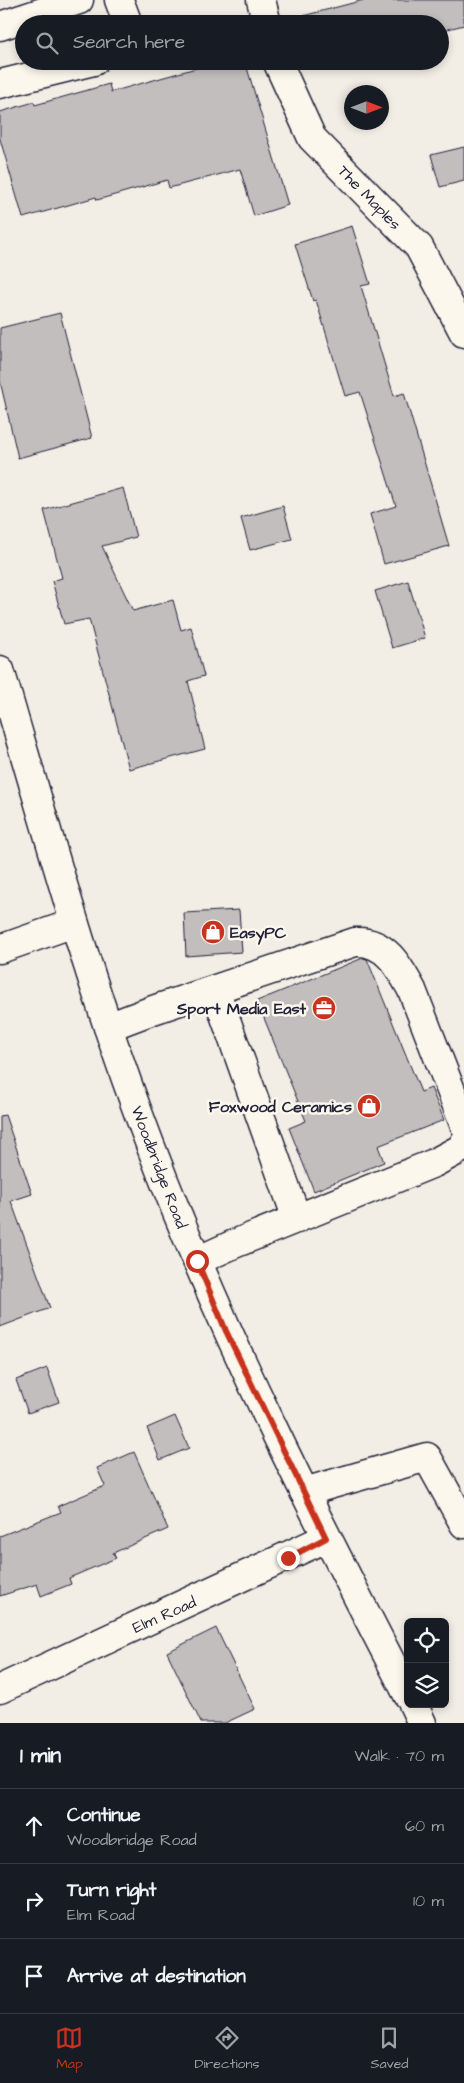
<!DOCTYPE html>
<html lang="en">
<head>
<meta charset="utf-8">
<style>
	:root { --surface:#171b24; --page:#242831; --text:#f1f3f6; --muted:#9ea1a6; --line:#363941; --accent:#c8321e }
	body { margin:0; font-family:"Architects Daughter",sans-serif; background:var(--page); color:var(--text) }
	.controls { position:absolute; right:15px; bottom:15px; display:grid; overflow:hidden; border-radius:8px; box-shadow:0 2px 8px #0003 }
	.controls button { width:45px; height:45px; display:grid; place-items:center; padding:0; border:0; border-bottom:1px solid var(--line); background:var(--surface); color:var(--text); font:25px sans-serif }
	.compass { position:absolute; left:344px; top:85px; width:45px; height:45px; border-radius:50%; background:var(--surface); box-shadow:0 2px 8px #0003; rotate:90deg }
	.stop { position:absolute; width:15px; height:15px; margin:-11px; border:4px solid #c8321e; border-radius:50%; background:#fff }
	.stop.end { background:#c8321e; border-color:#fff; box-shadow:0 1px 5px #0008 }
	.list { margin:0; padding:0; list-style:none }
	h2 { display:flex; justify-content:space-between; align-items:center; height:65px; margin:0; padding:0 20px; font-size:21px }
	h2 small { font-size:16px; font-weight:400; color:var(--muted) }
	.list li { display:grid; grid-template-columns:32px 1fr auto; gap:15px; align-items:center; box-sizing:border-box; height:75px; padding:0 20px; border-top:1px solid var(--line) }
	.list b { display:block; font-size:19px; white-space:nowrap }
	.list p { margin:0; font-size:16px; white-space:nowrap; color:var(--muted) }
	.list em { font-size:16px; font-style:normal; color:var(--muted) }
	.icon { flex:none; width:28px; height:28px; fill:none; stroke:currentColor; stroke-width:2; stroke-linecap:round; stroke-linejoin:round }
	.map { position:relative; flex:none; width:464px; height:1723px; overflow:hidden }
	.search { position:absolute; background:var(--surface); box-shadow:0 2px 8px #0003; left:15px; right:15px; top:15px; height:55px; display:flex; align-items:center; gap:12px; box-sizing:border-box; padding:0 18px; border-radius:28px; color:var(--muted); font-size:19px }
	.sheet { height:290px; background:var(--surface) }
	nav { display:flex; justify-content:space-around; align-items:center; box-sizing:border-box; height:70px; border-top:1px solid var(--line); background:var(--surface); font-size:14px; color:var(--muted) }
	nav a { display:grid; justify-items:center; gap:2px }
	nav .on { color:var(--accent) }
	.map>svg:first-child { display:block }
	.building { fill:#c2bebe; stroke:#22223b }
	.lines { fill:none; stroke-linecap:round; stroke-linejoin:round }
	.minor-casing { stroke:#22223b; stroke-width:31 }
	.major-casing { stroke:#22223b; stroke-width:31 }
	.minor { stroke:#fbf7ec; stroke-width:28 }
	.major { stroke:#fbf7ec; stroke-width:28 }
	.route { stroke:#c8321e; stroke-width:6 }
	.labels { text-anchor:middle; stroke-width:5; stroke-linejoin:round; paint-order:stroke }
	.street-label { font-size:16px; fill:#22223b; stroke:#fbf7ec }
	.poi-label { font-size:16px; font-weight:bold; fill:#22223b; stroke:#fbf7ec; text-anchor:end }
</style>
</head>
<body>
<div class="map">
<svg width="464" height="1723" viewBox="0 0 464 1723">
	<rect width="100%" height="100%" fill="#f2eee5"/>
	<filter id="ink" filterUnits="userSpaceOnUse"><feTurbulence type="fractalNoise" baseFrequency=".02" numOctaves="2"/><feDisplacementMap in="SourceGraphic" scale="10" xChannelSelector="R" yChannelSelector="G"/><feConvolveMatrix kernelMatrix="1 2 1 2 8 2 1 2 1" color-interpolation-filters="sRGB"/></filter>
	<g filter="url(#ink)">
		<!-- building -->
		<path class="building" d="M 364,0 L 464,0 L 464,25 L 440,31 L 440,24 L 301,24 L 299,17 Z
			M 221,61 L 245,61 L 288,205 L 254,216 L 240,169 L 169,188 L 167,180 L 97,200 L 96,197 L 23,218 L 0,139 L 0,112 L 34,102 L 35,105 L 109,84 L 111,92 Z
			M 464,147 L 464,181 L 440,187 L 431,155 Z
			M 352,226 L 370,284 L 361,286 L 394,396 L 404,393 L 449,546 L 384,564 L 370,514 L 396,506 L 360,392 L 345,396 L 316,300 L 313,301 L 295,244 Z
			M 60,313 L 92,438 L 18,458 L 0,381 L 0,328 Z
			M 123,488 L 136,537 L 102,546 L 133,611 L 173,600 L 181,630 L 191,627 L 204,676 L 188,681 L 205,749 L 129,769 L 89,619 L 64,624 L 52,581 L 62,578 L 44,510 Z
			M 283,506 L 292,539 L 250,550 L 241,518 Z
			M 408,581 L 425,638 L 392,648 L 375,591 Z
			M 239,910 L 242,952 L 186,956 L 184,913 Z
			M 363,958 L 367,959 L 421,1092 L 431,1088 L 444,1120 L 378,1146 L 384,1162 L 314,1191 L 289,1128 L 306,1121 L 257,1001 Z
			M 5,1115 L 32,1194 L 11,1201 L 50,1308 L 0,1327 L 0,1116 Z
			M 47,1368 L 59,1402 L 28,1413 L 16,1380 Z
			M 175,1416 L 189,1448 L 160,1460 L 147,1428 Z
			M 134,1452 L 168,1529 L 113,1553 L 116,1558 L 69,1578 L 71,1584 L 41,1596 L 37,1584 L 0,1596 L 0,1536 L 61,1512 L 58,1506 L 105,1486 L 97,1468 Z
			M 216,1628 L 255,1709 L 225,1723 L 201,1723 L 167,1652 Z"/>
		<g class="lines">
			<!-- minor casing -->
			<g class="minor-casing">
				<path id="minor" d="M 119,0 L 128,24
					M 261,0 L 267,24
					M 0,26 L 79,0
					M 277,61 L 312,138 L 419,247 L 464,333
					M 0,84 L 94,61
					M 0,949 L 74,923
					M 215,989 L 297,1219
					M 108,1027 L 153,1010 L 355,942 C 385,940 399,966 412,990 L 464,1124
					M 197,1261 L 234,1244 L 434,1163 L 462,1148 L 464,1143
					M 304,1492 L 427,1457 L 464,1524
					M 0,1689 L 326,1538"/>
			</g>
			<!-- major casing -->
			<g class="major-casing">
				<path id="major" d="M 0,670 C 47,830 91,991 151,1147 C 223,1336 315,1516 408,1695
					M 413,1704 L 422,1723"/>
			</g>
			<!-- minor -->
			<use href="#minor" class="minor"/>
			<!-- major -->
			<use href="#major" class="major"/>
		</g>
	</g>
	<g class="lines" filter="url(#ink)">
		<!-- route -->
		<path class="route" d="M 197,1261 L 226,1331 L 326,1538 L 288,1558"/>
	</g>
	<!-- icons -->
	<defs>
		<g id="shop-disc" transform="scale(1.25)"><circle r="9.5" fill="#c8321e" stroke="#fbf7ec"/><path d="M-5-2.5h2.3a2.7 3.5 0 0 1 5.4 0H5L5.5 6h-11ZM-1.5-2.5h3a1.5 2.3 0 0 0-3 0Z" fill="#fff"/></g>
		<g id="office-disc" transform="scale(1.25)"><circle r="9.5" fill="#c8321e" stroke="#fbf7ec"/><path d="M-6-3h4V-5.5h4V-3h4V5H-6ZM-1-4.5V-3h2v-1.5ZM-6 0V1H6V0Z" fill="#fff"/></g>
	</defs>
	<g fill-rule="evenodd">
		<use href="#shop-disc" x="213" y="932"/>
		<use href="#office-disc" x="324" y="1008"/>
		<use href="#shop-disc" x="369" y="1106"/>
	</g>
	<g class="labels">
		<!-- street labels -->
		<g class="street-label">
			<text transform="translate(370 197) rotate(46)" y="6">The Maples</text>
			<text transform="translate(160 1167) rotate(69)" y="6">Woodbridge Road</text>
			<text transform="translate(164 1614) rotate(-24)" y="6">Elm Road</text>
		</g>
		<!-- poi labels -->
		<g class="poi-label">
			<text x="230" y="938" text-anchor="start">EasyPC</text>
			<text x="306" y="1014">Sport Media East</text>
			<text x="352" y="1112">Foxwood Ceramics</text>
		</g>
	</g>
</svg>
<div class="controls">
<button><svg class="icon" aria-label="locate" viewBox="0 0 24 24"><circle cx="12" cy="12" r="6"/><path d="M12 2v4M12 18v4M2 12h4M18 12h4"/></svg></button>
<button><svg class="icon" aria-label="layers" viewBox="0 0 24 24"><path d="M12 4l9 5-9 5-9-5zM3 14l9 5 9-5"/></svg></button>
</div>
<svg class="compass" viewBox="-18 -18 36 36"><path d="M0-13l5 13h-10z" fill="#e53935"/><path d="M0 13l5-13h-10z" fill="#9ea1a6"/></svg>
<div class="stop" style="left:197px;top:1261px"></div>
<div class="stop end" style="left:288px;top:1558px"></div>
<div class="search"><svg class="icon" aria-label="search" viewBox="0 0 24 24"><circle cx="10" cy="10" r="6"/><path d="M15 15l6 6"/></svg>Search here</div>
</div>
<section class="sheet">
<h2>1 min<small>Walk · 70 m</small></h2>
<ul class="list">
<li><svg class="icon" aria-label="ahead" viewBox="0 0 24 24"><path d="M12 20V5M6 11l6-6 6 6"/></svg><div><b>Continue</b><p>Woodbridge Road</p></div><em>60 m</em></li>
<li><svg class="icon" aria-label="right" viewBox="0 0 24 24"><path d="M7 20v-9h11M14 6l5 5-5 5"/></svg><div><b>Turn right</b><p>Elm Road</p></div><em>10 m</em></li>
<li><svg class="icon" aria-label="arrive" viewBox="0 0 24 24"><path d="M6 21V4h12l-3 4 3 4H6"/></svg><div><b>Arrive at destination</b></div></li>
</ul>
</section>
<nav>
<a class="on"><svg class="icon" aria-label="map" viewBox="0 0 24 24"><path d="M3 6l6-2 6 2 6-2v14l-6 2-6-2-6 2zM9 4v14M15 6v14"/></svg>Map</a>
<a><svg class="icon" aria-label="directions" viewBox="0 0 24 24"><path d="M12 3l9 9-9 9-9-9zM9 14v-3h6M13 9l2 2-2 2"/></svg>Directions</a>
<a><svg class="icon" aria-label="saved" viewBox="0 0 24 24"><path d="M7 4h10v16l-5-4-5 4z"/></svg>Saved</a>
</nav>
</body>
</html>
